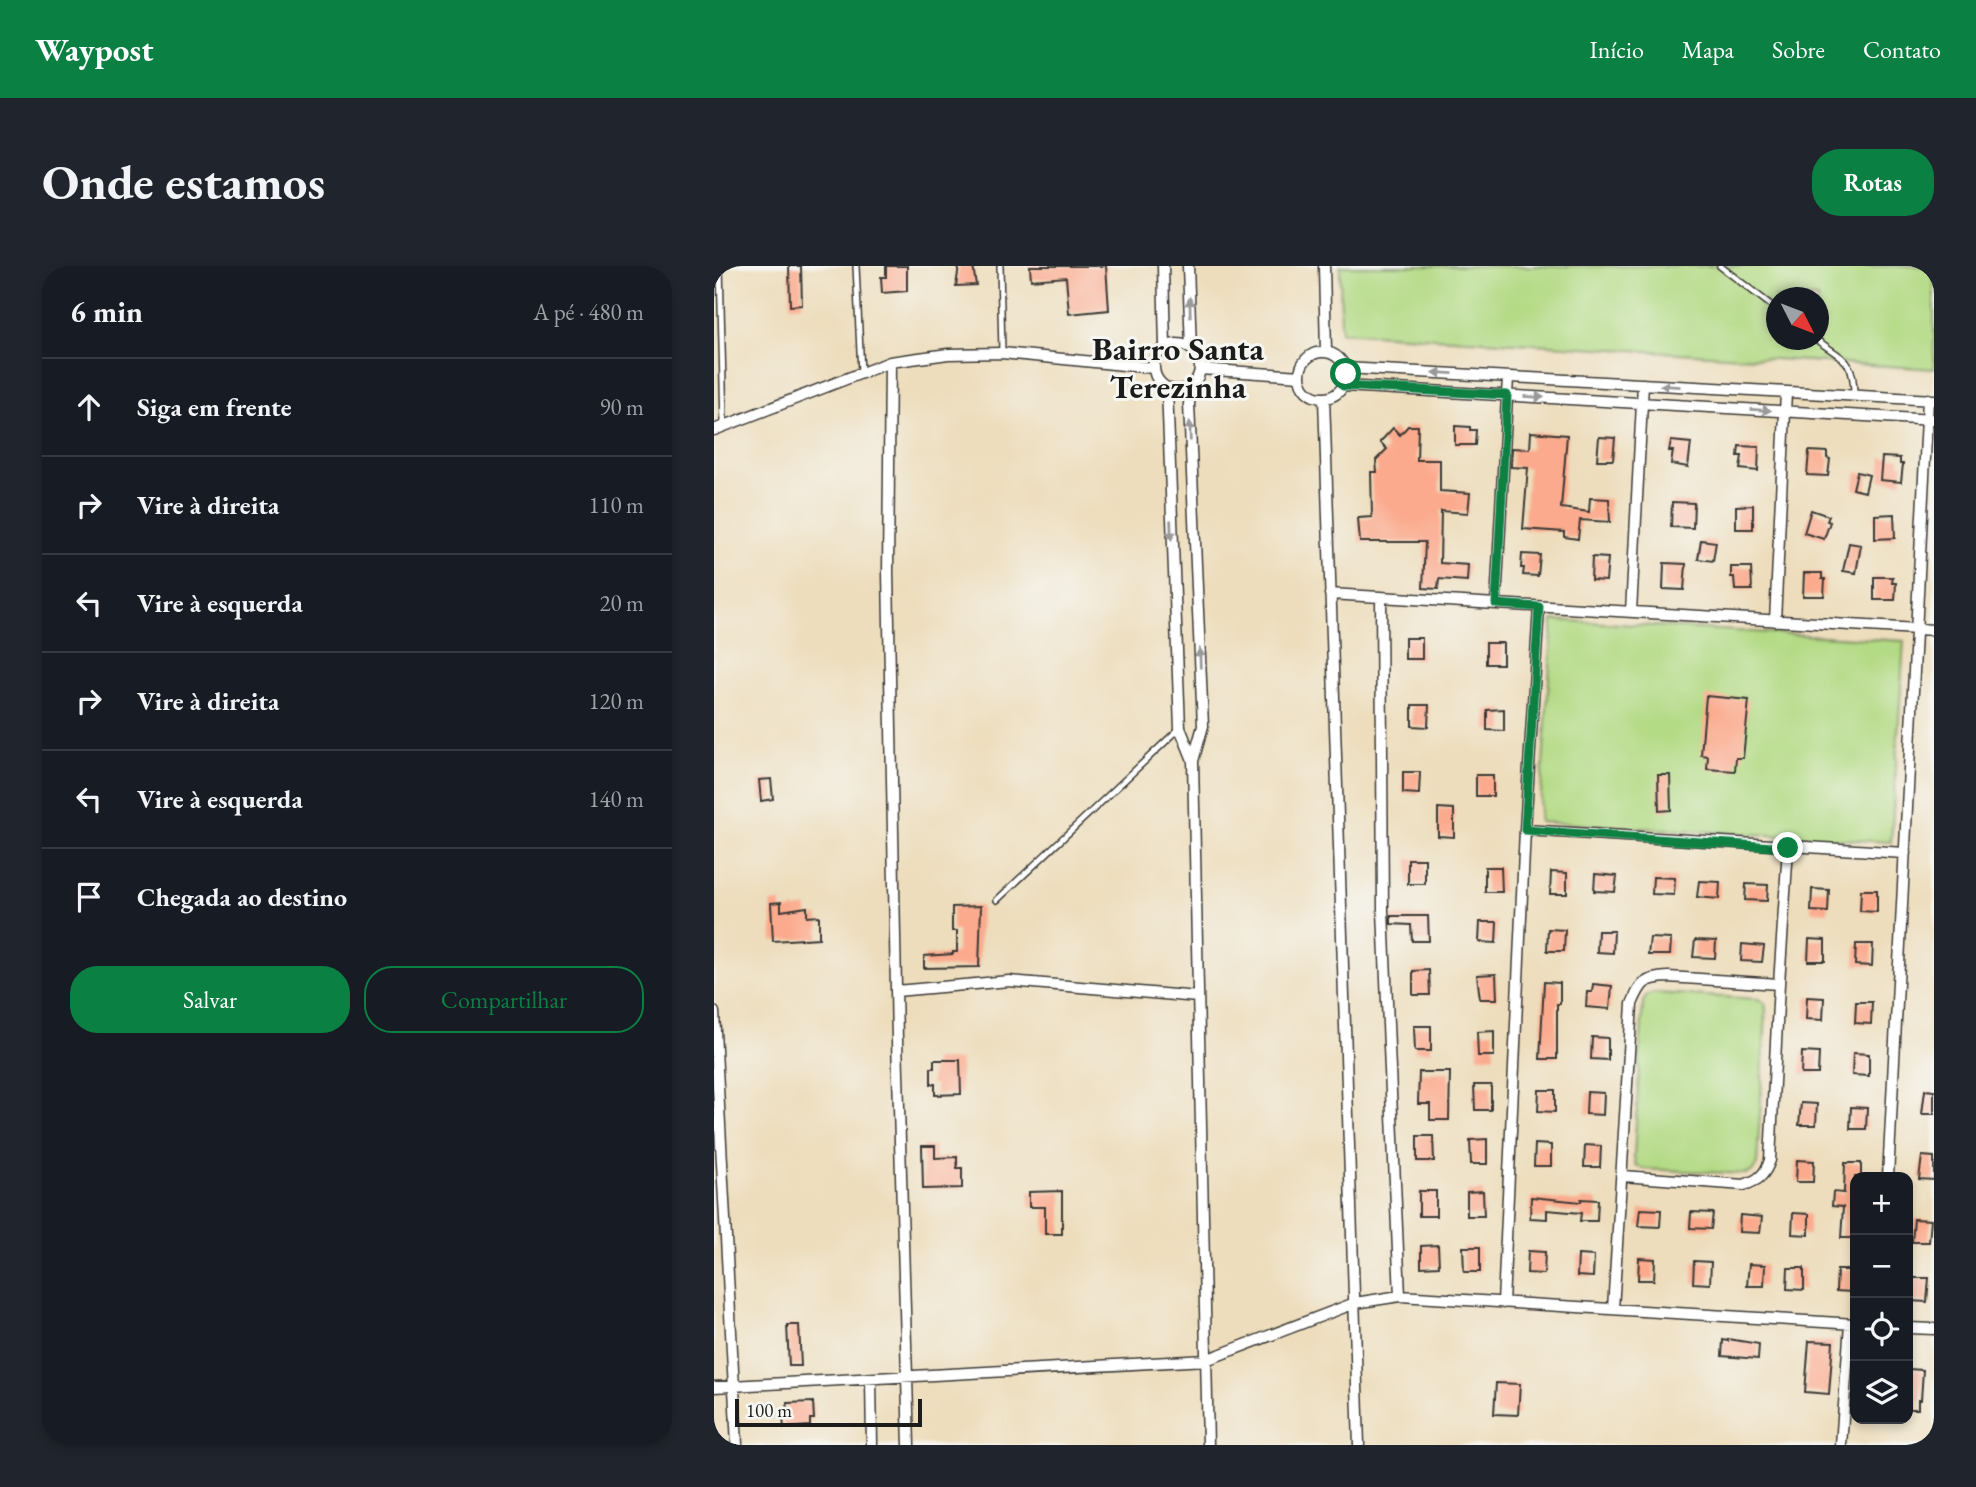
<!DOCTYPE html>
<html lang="pt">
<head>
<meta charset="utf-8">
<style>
	:root { --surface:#171b24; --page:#20242c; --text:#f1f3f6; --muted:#9ea1a6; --line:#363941; --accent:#0b8043 }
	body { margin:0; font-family:"EB Garamond",serif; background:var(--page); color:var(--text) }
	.controls { position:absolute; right:21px; bottom:21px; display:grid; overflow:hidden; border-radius:14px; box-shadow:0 4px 10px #0003 }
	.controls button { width:63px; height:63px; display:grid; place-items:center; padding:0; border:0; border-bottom:2px solid var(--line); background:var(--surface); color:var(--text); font:35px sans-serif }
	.compass { position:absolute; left:1052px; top:21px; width:63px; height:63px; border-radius:50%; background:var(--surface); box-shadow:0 4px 10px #0003; rotate:132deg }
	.scale { position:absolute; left:21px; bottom:18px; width:187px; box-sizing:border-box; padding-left:7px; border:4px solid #1c1c1c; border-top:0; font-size:19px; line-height:24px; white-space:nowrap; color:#1c1c1c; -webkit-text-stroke:5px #f6f6f2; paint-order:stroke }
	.stop { position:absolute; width:21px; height:21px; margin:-16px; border:5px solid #0b8043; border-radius:50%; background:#fff }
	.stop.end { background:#0b8043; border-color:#fff; box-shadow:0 2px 7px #0008 }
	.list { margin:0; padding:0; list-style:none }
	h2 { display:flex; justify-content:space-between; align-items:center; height:91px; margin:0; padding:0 28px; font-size:30px }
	h2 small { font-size:23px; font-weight:400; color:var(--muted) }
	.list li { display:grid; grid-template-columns:46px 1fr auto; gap:21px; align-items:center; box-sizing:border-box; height:98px; padding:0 28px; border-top:2px solid var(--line) }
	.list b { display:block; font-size:26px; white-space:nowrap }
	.list em { font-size:23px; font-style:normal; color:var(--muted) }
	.actions { display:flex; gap:14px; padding:21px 28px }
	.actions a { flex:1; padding:16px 0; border:2px solid var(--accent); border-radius:28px; text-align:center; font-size:24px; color:var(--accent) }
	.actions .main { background:var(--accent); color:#fff }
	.icon { flex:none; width:38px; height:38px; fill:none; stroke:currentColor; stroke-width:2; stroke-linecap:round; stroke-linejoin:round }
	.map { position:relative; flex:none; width:1220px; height:1179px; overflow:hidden; border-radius:28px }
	header { display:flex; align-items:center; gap:42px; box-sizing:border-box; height:98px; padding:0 35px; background:var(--accent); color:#fff }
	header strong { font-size:33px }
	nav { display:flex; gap:38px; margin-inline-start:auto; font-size:24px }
	.intro { display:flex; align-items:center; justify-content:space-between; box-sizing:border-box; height:168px; padding:0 42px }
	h1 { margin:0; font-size:49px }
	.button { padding:18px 32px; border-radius:28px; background:var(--accent); color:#fff; font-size:24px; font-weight:700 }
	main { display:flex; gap:42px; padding:0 42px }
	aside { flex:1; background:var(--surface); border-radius:28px; box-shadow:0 4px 10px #0003 }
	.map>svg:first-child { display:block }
	.green { fill:#b3da84; stroke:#687b50; stroke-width:2; fill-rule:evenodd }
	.building { fill:#fbaa8d }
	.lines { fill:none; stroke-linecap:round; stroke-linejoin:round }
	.lane-casing { stroke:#3b3934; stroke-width:8 }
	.street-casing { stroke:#3b3934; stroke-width:13 }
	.lane { stroke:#fff; stroke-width:5 }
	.street { stroke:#fff; stroke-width:10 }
	.oneway { fill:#999 }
	.route { stroke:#0b8043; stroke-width:9 }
	.labels { text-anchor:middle; stroke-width:6; stroke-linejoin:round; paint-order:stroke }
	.neighbourhood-label { font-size:33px; font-weight:bold; fill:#1c1c1c; stroke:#f6f6f2 }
</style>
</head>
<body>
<header>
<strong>Waypost</strong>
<nav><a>Início</a><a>Mapa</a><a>Sobre</a><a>Contato</a></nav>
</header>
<div class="intro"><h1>Onde estamos</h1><a class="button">Rotas</a></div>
<main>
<aside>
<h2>6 min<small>A pé · 480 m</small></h2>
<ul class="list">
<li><svg class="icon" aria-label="ahead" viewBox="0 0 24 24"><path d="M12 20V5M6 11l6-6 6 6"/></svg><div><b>Siga em frente</b></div><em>90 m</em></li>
<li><svg class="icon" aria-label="right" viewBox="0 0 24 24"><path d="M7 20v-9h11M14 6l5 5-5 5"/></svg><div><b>Vire à direita</b></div><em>110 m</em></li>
<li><svg class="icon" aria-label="left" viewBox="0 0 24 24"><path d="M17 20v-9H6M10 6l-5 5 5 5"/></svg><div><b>Vire à esquerda</b></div><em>20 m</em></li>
<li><svg class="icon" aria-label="right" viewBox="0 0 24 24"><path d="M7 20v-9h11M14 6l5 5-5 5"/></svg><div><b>Vire à direita</b></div><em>120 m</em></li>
<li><svg class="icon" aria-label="left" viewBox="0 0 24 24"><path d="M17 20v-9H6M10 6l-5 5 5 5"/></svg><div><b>Vire à esquerda</b></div><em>140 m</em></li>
<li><svg class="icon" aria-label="arrive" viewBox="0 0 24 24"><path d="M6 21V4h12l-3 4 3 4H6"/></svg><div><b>Chegada ao destino</b></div></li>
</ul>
<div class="actions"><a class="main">Salvar</a><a>Compartilhar</a></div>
</aside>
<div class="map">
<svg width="1220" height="1179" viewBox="0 0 1220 1179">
	<rect width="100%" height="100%" fill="#f6f6f2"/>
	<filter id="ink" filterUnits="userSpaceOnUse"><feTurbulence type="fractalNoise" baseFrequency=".0143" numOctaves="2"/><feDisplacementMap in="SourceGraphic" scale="14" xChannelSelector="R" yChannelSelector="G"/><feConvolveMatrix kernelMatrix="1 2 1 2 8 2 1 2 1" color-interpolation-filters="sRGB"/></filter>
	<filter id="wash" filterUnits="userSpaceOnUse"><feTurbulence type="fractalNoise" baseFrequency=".00686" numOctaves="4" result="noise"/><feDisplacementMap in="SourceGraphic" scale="28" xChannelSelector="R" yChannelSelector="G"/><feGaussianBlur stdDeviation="1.57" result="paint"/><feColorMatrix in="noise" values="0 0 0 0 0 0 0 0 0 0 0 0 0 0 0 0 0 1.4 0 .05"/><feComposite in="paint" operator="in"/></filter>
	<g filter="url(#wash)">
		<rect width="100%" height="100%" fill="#edddbc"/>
		<!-- green -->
		<path class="green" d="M 626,0 L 1220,0 L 1220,103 L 627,66 ZM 1062,32 L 1104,32 L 1104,74 L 1062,74 Z
			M 839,354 L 1190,375 L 1177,576 L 825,556 Z
			M 941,727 L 1044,733 L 1051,737 L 1052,745 L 1043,898 L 1040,904 L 1033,908 L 929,903 L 922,899 L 920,891 L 929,736 L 933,729 Z"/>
		<g id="blocks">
			<!-- building -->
			<path class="building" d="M 75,0 L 87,0 L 88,39 L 76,40 Z
				M 172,0 L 193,0 L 193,25 L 168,27 L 167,11 L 172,11 Z
				M 245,0 L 259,0 L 262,19 L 242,20 Z
				M 316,0 L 392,0 L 395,44 L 355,48 L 352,11 L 317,14 Z
				M 694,160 L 704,160 L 703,194 L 726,194 L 726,225 L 756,227 L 754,247 L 727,245 L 726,297 L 754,299 L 753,315 L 725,313 L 724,323 L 709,322 L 711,276 L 646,276 L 644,252 L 658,251 L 657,206 L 663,206 L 662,194 L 673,183 L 666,176 L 679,162 L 686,169 Z
				M 741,160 L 756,161 L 756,164 L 762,164 L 761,179 L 741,179 Z
				M 817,166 L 853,169 L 847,242 L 875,246 L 876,232 L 895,233 L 896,256 L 866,254 L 864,273 L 850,271 L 850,266 L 809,263 L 814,202 L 797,201 L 798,182 L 816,183 Z
				M 885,171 L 901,172 L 899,194 L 883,194 Z
				M 957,175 L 977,177 L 974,201 L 957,198 L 959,185 L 955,185 Z
				M 1025,180 L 1045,181 L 1044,205 L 1026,203 L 1028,190 L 1024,190 Z
				M 1095,185 L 1113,186 L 1113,192 L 1116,193 L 1114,210 L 1093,209 Z
				M 1168,191 L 1186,192 L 1186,198 L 1189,198 L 1187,216 L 1166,214 Z
				M 1143,206 L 1155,209 L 1151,226 L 1139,223 Z
				M 958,236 L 980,237 L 979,262 L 957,261 Z
				M 1039,239 L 1039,263 L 1022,263 L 1022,240 Z
				M 1097,244 L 1115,250 L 1113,255 L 1116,256 L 1110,273 L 1090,267 Z
				M 1180,248 L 1181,272 L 1161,273 L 1161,249 Z
				M 987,274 L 1002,276 L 999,295 L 984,293 Z
				M 1135,277 L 1147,279 L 1142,307 L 1129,305 Z
				M 808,288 L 826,289 L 824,310 L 809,309 L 810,302 L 807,302 Z
				M 878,291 L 894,292 L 892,315 L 877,314 Z
				M 950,297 L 972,298 L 970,324 L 949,323 Z
				M 1017,301 L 1037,301 L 1038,324 L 1021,324 L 1020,311 L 1017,311 Z
				M 1090,307 L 1108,307 L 1108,313 L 1111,313 L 1110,330 L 1089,330 Z
				M 1160,311 L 1179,311 L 1178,317 L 1182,317 L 1181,334 L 1160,334 Z
				M 691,372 L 708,372 L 708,393 L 691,393 Z
				M 772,377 L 789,377 L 789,398 L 772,398 Z
				M 992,430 L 1035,434 L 1029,492 L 1022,492 L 1021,505 L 993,503 L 994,490 L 987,489 Z
				M 698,439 L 715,439 L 714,461 L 698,460 Z
				M 790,443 L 790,465 L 773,464 L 773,444 Z
				M 689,506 L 706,506 L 705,528 L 689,527 Z
				M 762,509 L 779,509 L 779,530 L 762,530 Z
				M 944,509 L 956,509 L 957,544 L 945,545 Z
				M 57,513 L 59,533 L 47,535 L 45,514 Z
				M 724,542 L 740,543 L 740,571 L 724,570 Z
				M 694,593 L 711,593 L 711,618 L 694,618 Z
				M 771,601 L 787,601 L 788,626 L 771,626 Z
				M 837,606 L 853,607 L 853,628 L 836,628 Z
				M 881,608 L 903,610 L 901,626 L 880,625 Z
				M 939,611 L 961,612 L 960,629 L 938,628 Z
				M 985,615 L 1006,616 L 1005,633 L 983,631 Z
				M 1032,618 L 1054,619 L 1053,635 L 1031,634 Z
				M 1098,623 L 1115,624 L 1114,646 L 1097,645 Z
				M 1147,624 L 1163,624 L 1163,646 L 1146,645 Z
				M 67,636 L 67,645 L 93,641 L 93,651 L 105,650 L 105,672 L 59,675 L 57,637 Z
				M 267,640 L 265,701 L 210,702 L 210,690 L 239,688 L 239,686 L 243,686 L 243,665 L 238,665 L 238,641 Z
				M 677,650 L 714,650 L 715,675 L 698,675 L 697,659 L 677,658 Z
				M 766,656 L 783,656 L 782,677 L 765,676 Z
				M 834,663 L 851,664 L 850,685 L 833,685 Z
				M 884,665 L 900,665 L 899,687 L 883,686 Z
				M 936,672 L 957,673 L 956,689 L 934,689 Z
				M 1095,673 L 1111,674 L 1111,695 L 1094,695 Z
				M 981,674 L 1002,675 L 1001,692 L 979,691 Z
				M 1028,678 L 1050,680 L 1048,696 L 1027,695 Z
				M 1142,678 L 1159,678 L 1158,700 L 1141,699 Z
				M 715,704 L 716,729 L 699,729 L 699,705 Z
				M 782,708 L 783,733 L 766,733 L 763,709 Z
				M 830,716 L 846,717 L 846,738 L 843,738 L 843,793 L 826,793 Z
				M 879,718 L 898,720 L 896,743 L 872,741 L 873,726 L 878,726 Z
				M 1093,731 L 1110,732 L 1109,754 L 1092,753 Z
				M 1142,736 L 1158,736 L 1157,758 L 1141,757 Z
				M 700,760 L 717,760 L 717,785 L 701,785 Z
				M 780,765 L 780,790 L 764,790 L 763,766 Z
				M 878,771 L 894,772 L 894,794 L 877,793 Z
				M 1088,786 L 1105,787 L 1104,808 L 1087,808 Z
				M 1139,787 L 1155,788 L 1155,810 L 1138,809 Z
				M 220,794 L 246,794 L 247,828 L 221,829 L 221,818 L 217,818 L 217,802 L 220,802 Z
				M 705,806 L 736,806 L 735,854 L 716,854 L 716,838 L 704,838 Z
				M 760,819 L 777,819 L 777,844 L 761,844 Z
				M 825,824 L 841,824 L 841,846 L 824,845 Z
				M 1211,824 L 1220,825 L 1220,848 L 1208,848 Z
				M 873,826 L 890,827 L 889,849 L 872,848 Z
				M 1087,837 L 1103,838 L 1102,859 L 1085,859 Z
				M 1137,841 L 1153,842 L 1152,863 L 1136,863 Z
				M 703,870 L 719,870 L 720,895 L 703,895 Z
				M 773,873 L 773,898 L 757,898 L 756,874 Z
				M 821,878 L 837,879 L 837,900 L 820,900 Z
				M 871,879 L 887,880 L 886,901 L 870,901 Z
				M 208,880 L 221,880 L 221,892 L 243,891 L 243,902 L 248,902 L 248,922 L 209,923 Z
				M 1208,890 L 1220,891 L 1220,914 L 1205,913 Z
				M 1083,894 L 1100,895 L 1099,916 L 1082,916 Z
				M 1131,897 L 1147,897 L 1147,911 L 1141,911 L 1138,951 L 1141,951 L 1141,972 L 1127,972 L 1129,941 L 1118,940 L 1119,926 L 1130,927 Z
				M 348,925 L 348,968 L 331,968 L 331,941 L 315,941 L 315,926 Z
				M 705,925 L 722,925 L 722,950 L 705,950 Z
				M 769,925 L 770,950 L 753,950 L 753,926 Z
				M 817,931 L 867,936 L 867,933 L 884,934 L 883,955 L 866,955 L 867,947 L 833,944 L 833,953 L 816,952 Z
				M 926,943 L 947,944 L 946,961 L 924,960 Z
				M 977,946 L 999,947 L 997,963 L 976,962 Z
				M 1079,947 L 1095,948 L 1095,969 L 1078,968 Z
				M 1026,949 L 1048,951 L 1046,967 L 1025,966 Z
				M 1200,953 L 1217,954 L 1215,976 L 1198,976 Z
				M 724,979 L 725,1000 L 707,1001 L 707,980 Z
				M 749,981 L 766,981 L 766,1006 L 750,1006 Z
				M 814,985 L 831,986 L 830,1008 L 813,1007 Z
				M 864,989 L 880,990 L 879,1011 L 863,1010 Z
				M 925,992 L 941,993 L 940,1014 L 924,1014 Z
				M 980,995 L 997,996 L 996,1018 L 979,1017 Z
				M 1035,998 L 1051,999 L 1050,1020 L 1033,1020 Z
				M 1074,1002 L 1090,1002 L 1090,1024 L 1073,1023 Z
				M 1123,1004 L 1139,1004 L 1138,1026 L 1122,1025 Z
				M 1198,1012 L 1215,1012 L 1213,1036 L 1196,1035 Z
				M 73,1059 L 85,1059 L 87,1100 L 75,1100 Z
				M 1014,1073 L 1045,1078 L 1044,1093 L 1008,1090 L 1009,1074 L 1014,1075 Z
				M 1095,1075 L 1119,1076 L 1115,1128 L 1091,1126 Z
				M 1194,1103 L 1209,1104 L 1207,1134 L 1204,1134 L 1204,1143 L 1194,1143 Z
				M 782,1117 L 806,1118 L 804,1149 L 780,1148 Z
				M 99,1136 L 100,1153 L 96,1153 L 96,1160 L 70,1162 L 69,1152 L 74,1152 L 73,1137 Z"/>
		</g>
	</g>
	<g filter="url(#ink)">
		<use href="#blocks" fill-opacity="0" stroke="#3b3934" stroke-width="2"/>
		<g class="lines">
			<!-- lane casing -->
			<g class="lane-casing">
				<path id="lane" d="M 6,0 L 10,158
					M 142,0 L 147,107
					M 286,0 L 288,87
					M 1006,0 L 1062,43
					M 1103,74 C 1130,94 1140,93 1140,129
					M 283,634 L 466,462"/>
			</g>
			<!-- street casing -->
			<g class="street-casing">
				<path id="street" d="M 449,0 L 451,81
					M 474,0 L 477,83
					M 610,0 L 612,86
					M440 101a23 23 0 1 1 46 0a23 23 0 1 1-46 0Z
					M586 109a23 23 0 1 1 46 0a23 23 0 1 1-46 0Z
					M 176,96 L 174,306 L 183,774 L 195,1179
					M 631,102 L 1220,134
					M 486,103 L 586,110
					M 478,119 L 475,138 L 489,460 L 479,495 L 494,1179
					M 629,120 L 1220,154
					M 453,122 L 466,462 L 479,494
					M 610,132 L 645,1179
					M 0,164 L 176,96 L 234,88 L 288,87 L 440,102
					M 616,328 L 1220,364
					M 667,331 L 669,645 L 686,1030
					M 782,338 L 794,111
					M 917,346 L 929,118
					M 1061,355 L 1072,126
					M 811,564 L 1191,587
					M 182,725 L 295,715 L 484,731
					M 0,746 L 23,1179
					M 909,910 L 1030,919 C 1045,914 1051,909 1056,894 L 1065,718
					M 1174,911 L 1214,133
					M 789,1037 L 811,564 L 825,341
					M 899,1043 L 918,738 C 927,717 930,712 954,711 L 1065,718 L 1074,582
					M 1194,1062 L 1220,1063
					M 157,1113 L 158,1179
					M 0,1121 L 492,1094 L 641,1037 L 686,1030 L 1141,1058
					M 1127,1179 L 1136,1058"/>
			</g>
			<!-- lane -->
			<use href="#lane" class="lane"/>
			<!-- street -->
			<use href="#street" class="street"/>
		</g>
		<!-- one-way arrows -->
		<defs><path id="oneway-solid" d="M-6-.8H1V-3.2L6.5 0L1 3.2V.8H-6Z" transform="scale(1.75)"/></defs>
		<g class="oneway">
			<use href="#oneway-solid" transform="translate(476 41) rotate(-92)"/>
			<use href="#oneway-solid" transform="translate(729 107) rotate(-177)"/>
			<use href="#oneway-solid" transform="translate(956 120) rotate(-177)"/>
			<use href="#oneway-solid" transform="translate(820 131) rotate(3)"/>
			<use href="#oneway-solid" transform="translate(1047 144) rotate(3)"/>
			<use href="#oneway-solid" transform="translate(476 165) rotate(-92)"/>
			<use href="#oneway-solid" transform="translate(457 264) rotate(88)"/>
			<use href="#oneway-solid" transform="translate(486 392) rotate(-92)"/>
		</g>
	</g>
	<g class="lines" filter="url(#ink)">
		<!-- route -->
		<path class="route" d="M 632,108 L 629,120 L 793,129 L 782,338 L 825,341 L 811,564 L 1074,582"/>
	</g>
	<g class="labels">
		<!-- neighbourhood labels -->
		<g class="neighbourhood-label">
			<text x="464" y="94">Bairro Santa<tspan x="464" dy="38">Terezinha</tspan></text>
		</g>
	</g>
</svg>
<div class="controls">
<button>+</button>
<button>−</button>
<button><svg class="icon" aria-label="locate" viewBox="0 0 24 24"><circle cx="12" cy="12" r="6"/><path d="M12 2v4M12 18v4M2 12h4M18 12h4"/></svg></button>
<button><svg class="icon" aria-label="layers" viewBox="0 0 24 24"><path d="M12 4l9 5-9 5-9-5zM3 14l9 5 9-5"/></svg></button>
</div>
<svg class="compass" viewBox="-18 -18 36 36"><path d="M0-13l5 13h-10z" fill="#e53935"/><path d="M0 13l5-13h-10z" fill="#9ea1a6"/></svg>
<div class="scale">100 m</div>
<div class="stop" style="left:632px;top:108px"></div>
<div class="stop end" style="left:1074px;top:582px"></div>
</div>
</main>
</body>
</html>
